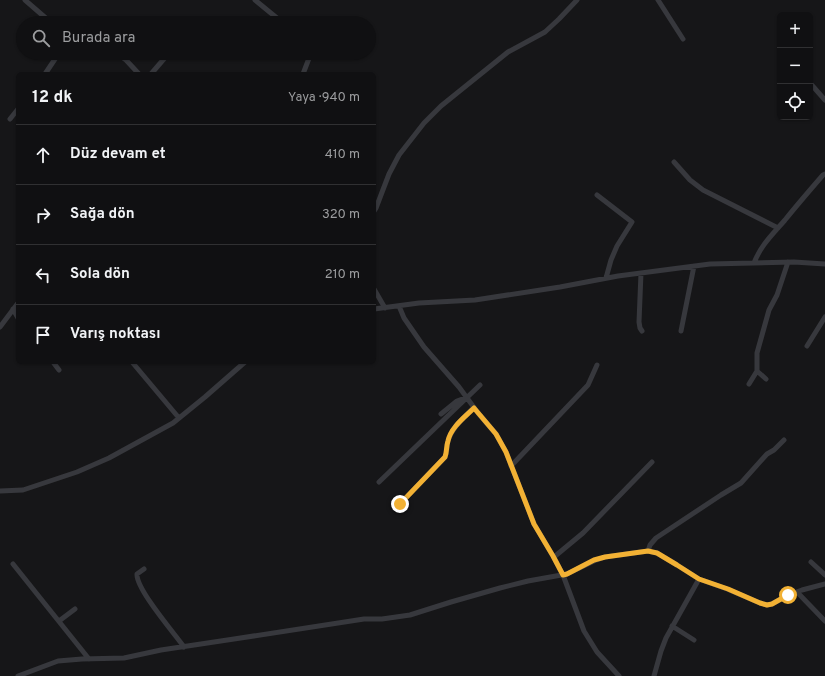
<!DOCTYPE html>
<html lang="tr">
<head>
<meta charset="utf-8">
<style>
	:root { --surface:#101012; --page:#1e1e20; --text:#f1f3f6; --muted:#9c9d9f; --line:#303032 }
	body { margin:0; font-family:Overpass,sans-serif; background:var(--page); color:var(--text) }
	.controls { position:absolute; right:12px; top:12px; display:grid; overflow:hidden; border-radius:6px; box-shadow:0 1px 3px #0004 }
	.controls button { width:36px; height:36px; display:grid; place-items:center; padding:0; border:0; border-bottom:1px solid var(--line); background:var(--surface); color:var(--text); font:20px sans-serif }
	.stop { position:absolute; width:12px; height:12px; margin:-9px; border:3px solid #f2b134; border-radius:50%; background:#fff }
	.stop.end { background:#f2b134; border-color:#fff; box-shadow:0 1px 4px #0008 }
	.list { margin:0; padding:0; list-style:none }
	h2 { display:flex; justify-content:space-between; align-items:center; height:52px; margin:0; padding:0 16px; font-size:17px }
	h2 small { font-size:13px; font-weight:400; color:var(--muted) }
	.list li { display:grid; grid-template-columns:26px 1fr auto; gap:12px; align-items:center; box-sizing:border-box; height:60px; padding:0 16px; border-top:1px solid var(--line) }
	.list b { display:block; font-size:15px; white-space:nowrap }
	.list em { font-size:13px; font-style:normal; color:var(--muted) }
	.icon { flex:none; width:22px; height:22px; fill:none; stroke:currentColor; stroke-width:2; stroke-linecap:round; stroke-linejoin:round }
	.map { position:relative; flex:none; width:825px; height:676px; overflow:hidden }
	.search { position:absolute; background:var(--surface); box-shadow:0 1px 3px #0004; left:16px; top:16px; width:360px; height:44px; display:flex; align-items:center; gap:10px; box-sizing:border-box; padding:0 14px; border-radius:22px; color:var(--muted); font-size:15px }
	.panel { position:absolute; background:var(--surface); box-shadow:0 1px 3px #0004; left:16px; top:72px; width:360px; height:292px; border-radius:6px }
	.map>svg:first-child { display:block }
	.lines { fill:none; stroke-linecap:round; stroke-linejoin:round }
	.minor { stroke:#37383d; stroke-width:5 }
	.route { stroke:#f2b134; stroke-width:5 }
</style>
</head>
<body>
<div class="map">
<svg width="825" height="676" viewBox="0 0 825 676">
	<rect width="100%" height="100%" fill="#161618"/>
	<g class="lines">
		<!-- minor -->
		<path class="minor" d="M 25,0 L 48,20 L 53,23
			M 255,0 L 283,23
			M 658,0 L 683,39
			M 116,53 L 126,60 L 139,74
			M 45,74 L 59,53
			M 151,74 L 169,53
			M 303,74 L 311,53
			M 810,83 L 825,100
			M 10,119 L 18,109
			M 674,162 L 690,180 L 703,190 L 778,228
			M 597,195 L 632,222 L 617,246 L 611,260 L 606,278
			M 374,211 L 376,208 L 389,174 L 399,155 L 424,123 L 441,106 L 508,52 L 545,32 L 559,19 L 577,0
			M 754,263 C 761,245 772,235 785,220 C 797,205 810,190 823,175 L 825,174
			M 641,273 L 639,322 L 640,328 L 642,331
			M 374,289 L 385,308
			M 399,306 L 404,318 L 424,347 L 459,387 L 478,413 L 496,434 L 506,452 L 534,524 L 553,556 L 563,575 L 584,631 L 597,652 L 619,676
			M 13,309 L 18,318
			M 374,309 L 419,303 L 475,300 L 560,287 L 618,276 L 710,264 L 794,262 L 825,264
			M 0,327 L 18,303
			M 681,331 L 694,266
			M 807,346 L 825,317
			M 53,362 L 59,370
			M 132,362 L 179,418
			M 766,379 L 757,371 L 757,353 L 769,310 L 777,295 L 788,262
			M 749,384 L 757,371
			M 441,414 L 457,401 L 465,398
			M 511,466 L 588,385 L 597,365
			M 379,482 L 480,385
			M 0,491 L 23,490 L 77,472 L 109,458 L 173,423 L 205,397 L 245,362
			M 400,504 L 445,457 C 448,451 446,444 449,438 C 453,426 465,417 474,407
			M 648,551 L 657,553 L 677,565 L 699,579 L 727,589 L 760,603 L 767,605 L 772,604 L 788,595 L 802,590 L 825,584
			M 554,557 L 583,533 L 652,462
			M 811,562 L 825,575
			M 13,564 L 89,659
			M 144,569 L 137,574 C 136,589 174,633 184,647
			M 797,592 L 825,621
			M 59,621 L 75,609
			M 672,626 L 694,640
			M 18,676 L 58,661 L 82,659 L 124,658 L 161,650 L 234,639 L 364,619 L 382,619 L 410,615 L 451,602 L 500,588 L 528,581 L 567,574 L 594,561 L 605,557 L 648,551 L 650,545 L 656,538 L 721,495 L 741,483 L 767,454 L 774,450 L 784,440
			M 654,676 L 661,651 L 666,638 L 699,579"/>
	</g>
	<g class="lines">
		<!-- route -->
		<path class="route" d="M 400,504 L 445,457 C 447,452 446,447 448,441 C 451,427 465,417 474,408 L 496,434 L 506,452 L 534,524 L 553,556 L 563,575 L 567,574 L 594,560 L 605,557 L 648,551 L 657,553 L 677,565 L 699,579 L 728,589 L 760,603 L 767,605 L 772,604 L 788,595"/>
	</g>
</svg>
<div class="controls">
<button>+</button>
<button>−</button>
<button><svg class="icon" aria-label="locate" viewBox="0 0 24 24"><circle cx="12" cy="12" r="6"/><path d="M12 2v4M12 18v4M2 12h4M18 12h4"/></svg></button>
</div>
<div class="stop" style="left:788px;top:595px"></div>
<div class="stop end" style="left:400px;top:504px"></div>
<div class="search"><svg class="icon" aria-label="search" viewBox="0 0 24 24"><circle cx="10" cy="10" r="6"/><path d="M15 15l6 6"/></svg>Burada ara</div>
<section class="panel">
<h2>12 dk<small>Yaya · 940 m</small></h2>
<ul class="list">
<li><svg class="icon" aria-label="ahead" viewBox="0 0 24 24"><path d="M12 20V5M6 11l6-6 6 6"/></svg><div><b>Düz devam et</b></div><em>410 m</em></li>
<li><svg class="icon" aria-label="right" viewBox="0 0 24 24"><path d="M7 20v-9h11M14 6l5 5-5 5"/></svg><div><b>Sağa dön</b></div><em>320 m</em></li>
<li><svg class="icon" aria-label="left" viewBox="0 0 24 24"><path d="M17 20v-9H6M10 6l-5 5 5 5"/></svg><div><b>Sola dön</b></div><em>210 m</em></li>
<li><svg class="icon" aria-label="arrive" viewBox="0 0 24 24"><path d="M6 21V4h12l-3 4 3 4H6"/></svg><div><b>Varış noktası</b></div></li>
</ul>
</section>
</div>
</body>
</html>
